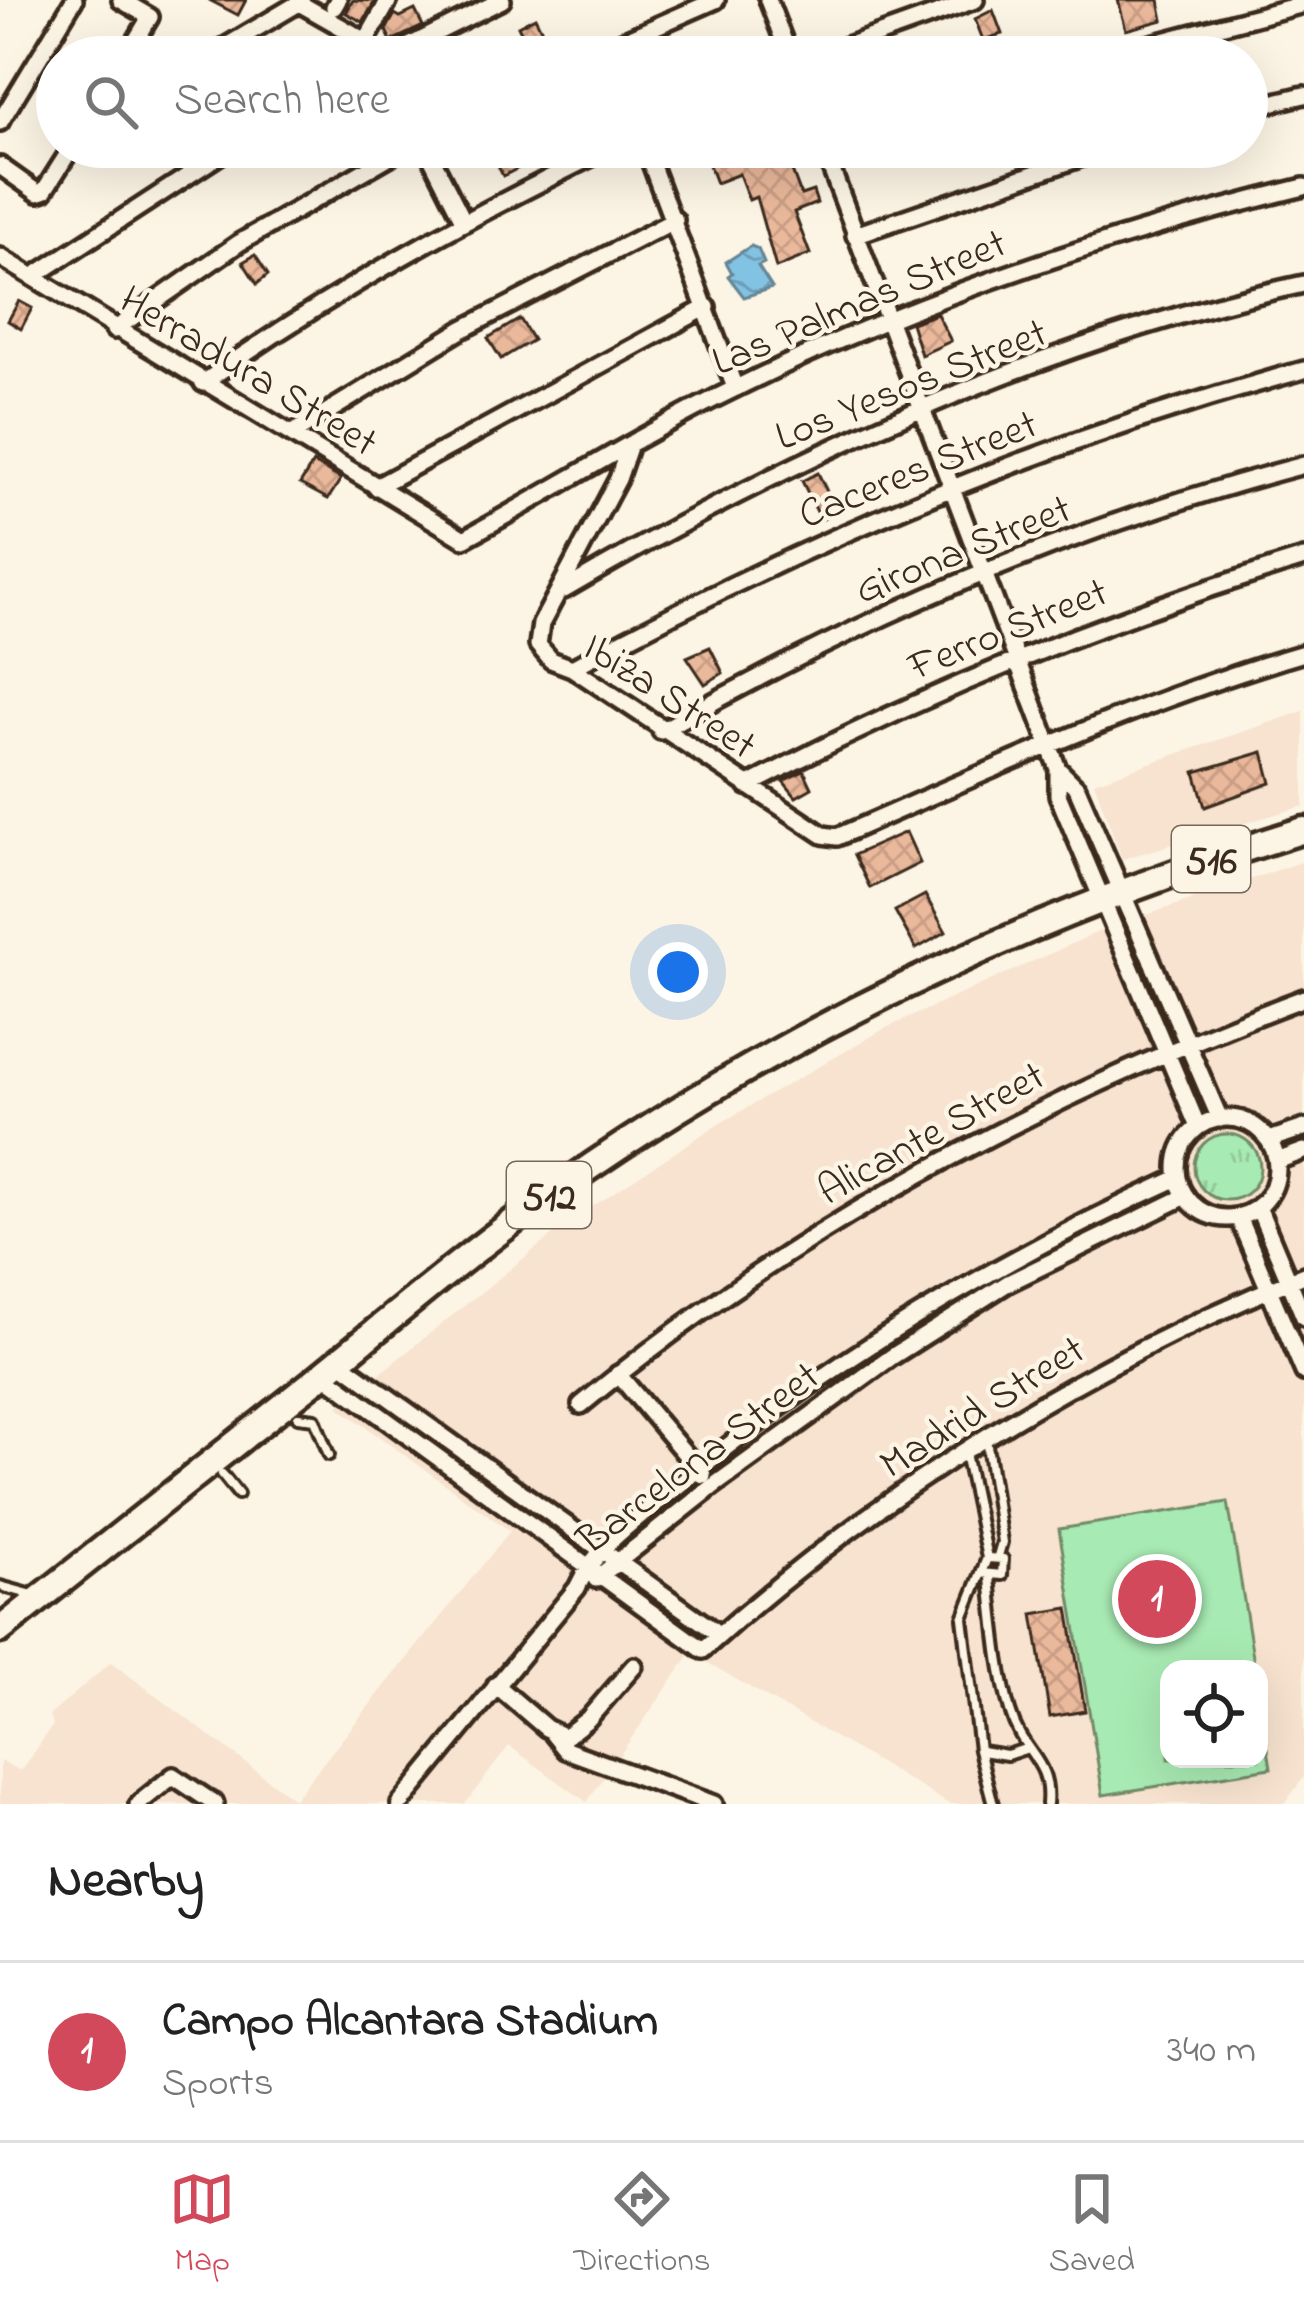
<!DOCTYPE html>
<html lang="en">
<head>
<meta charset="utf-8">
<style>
	:root { --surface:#fff; --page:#f2f2f2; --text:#222; --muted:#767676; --line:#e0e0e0; --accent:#d1495b }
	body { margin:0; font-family:"Indie Flower",sans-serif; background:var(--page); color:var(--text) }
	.controls { position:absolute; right:36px; bottom:36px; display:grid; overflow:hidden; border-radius:24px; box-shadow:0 12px 48px #0002 }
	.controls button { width:108px; height:108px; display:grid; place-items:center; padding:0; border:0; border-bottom:3px solid var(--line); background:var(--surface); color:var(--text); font:60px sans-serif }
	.you { position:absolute; left:678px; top:972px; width:42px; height:42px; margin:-30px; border:9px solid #fff; border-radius:50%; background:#1a73e8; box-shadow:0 0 0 18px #1a73e833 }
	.badge { display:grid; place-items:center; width:78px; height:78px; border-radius:50%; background:var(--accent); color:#fff; font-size:39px; font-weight:700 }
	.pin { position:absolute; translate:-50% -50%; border:6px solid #fff; box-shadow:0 3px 12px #0006 }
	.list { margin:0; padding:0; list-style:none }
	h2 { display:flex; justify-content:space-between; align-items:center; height:156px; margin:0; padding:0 48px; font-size:51px }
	h2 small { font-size:39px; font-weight:400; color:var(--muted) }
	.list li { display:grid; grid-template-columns:78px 1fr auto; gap:36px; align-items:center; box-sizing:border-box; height:180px; padding:0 48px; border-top:3px solid var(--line) }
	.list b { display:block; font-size:45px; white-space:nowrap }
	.list p { margin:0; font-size:39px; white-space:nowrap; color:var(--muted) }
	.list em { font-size:39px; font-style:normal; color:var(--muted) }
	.icon { flex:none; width:66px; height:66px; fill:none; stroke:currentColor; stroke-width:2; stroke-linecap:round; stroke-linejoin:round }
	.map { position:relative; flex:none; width:1304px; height:1804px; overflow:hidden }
	.search { position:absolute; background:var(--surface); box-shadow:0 12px 48px #0002; left:36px; right:36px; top:36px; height:132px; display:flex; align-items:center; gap:30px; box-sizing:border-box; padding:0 42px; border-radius:66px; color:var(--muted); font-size:45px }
	.sheet { height:336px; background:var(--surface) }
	nav { display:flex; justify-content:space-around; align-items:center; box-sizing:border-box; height:168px; border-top:3px solid var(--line); background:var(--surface); font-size:33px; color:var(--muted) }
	nav a { display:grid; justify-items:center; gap:6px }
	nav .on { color:var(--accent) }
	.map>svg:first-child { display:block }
	.built { fill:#f7e3cf; fill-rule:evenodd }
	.grass { fill:url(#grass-tufts); stroke:#728a68; stroke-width:3 }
	.pitch { fill:#a8eab3; stroke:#728a68; stroke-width:3 }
	.water { fill:url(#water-waves); stroke:#668594; stroke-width:3 }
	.building { fill:url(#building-cross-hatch); stroke:#3b2a1e; stroke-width:3 }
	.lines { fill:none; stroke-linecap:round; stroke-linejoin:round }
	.lane-casing { stroke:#3b2a1e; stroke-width:16 }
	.street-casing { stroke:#3b2a1e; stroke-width:24 }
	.primary-casing { stroke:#3b2a1e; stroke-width:33 }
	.lane { stroke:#fcf5e5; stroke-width:8 }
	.street { stroke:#fcf5e5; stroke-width:15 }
	.primary { stroke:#fcf5e5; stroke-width:24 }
	.labels { text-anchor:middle; stroke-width:9; stroke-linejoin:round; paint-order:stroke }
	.shield { fill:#fcf5e5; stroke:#75675a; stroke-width:3 }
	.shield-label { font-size:39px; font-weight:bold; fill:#3b2a1e }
	.street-label { font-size:42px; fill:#3b2a1e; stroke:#fcf5e5 }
</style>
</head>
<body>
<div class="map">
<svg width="1304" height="1804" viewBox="0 0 1304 1804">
	<defs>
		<pattern id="grass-tufts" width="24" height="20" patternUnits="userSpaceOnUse" patternTransform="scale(3)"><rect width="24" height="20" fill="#a8eab3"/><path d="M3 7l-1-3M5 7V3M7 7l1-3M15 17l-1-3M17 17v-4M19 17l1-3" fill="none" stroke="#92c99a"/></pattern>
		<pattern id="water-waves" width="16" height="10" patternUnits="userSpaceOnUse" patternTransform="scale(3)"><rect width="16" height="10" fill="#82c2e3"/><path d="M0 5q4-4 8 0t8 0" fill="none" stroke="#6c9eb7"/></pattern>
		<pattern id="building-cross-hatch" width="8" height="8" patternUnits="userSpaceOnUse" patternTransform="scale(3)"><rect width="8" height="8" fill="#eab89b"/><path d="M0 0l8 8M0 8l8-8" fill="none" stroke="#ca9e85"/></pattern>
	</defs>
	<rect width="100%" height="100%" fill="#fcf5e5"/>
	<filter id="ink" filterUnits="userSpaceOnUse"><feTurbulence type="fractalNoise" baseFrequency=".00833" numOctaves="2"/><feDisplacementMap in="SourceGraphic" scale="24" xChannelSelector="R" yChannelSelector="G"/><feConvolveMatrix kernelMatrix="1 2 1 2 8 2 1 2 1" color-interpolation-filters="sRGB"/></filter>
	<g filter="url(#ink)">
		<!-- built -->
		<path class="built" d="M 1304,711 L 1304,806 L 1122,859 L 1094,782 Z
			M 1304,861 L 1304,1777 L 1284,1804 L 949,1804 L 691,1653 L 587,1802 L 509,1746 L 465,1804 L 0,1804 L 0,1761 L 21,1771 L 53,1725 L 49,1716 L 111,1662 L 294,1799 L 510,1531 L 338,1407 L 569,1222 L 712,1128 L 886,1028 L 1100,931 ZM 1169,1669 L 1259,1669 L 1259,1759 L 1169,1759 Z"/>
		<!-- grass -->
		<path class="grass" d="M1194 1167a33 33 0 1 1 66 0a33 33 0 1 1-66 0Z"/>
		<!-- pitch -->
		<path class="pitch" d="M 1228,1502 L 1255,1669 L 1169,1669 L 1169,1759 L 1259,1759 L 1259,1691 L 1271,1768 L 1103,1795 L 1059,1529 Z"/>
		<!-- water -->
		<path class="water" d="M 751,246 L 758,249 L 764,263 L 758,266 L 772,288 L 744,297 L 728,276 L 732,273 L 726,262 Z"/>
		<!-- building -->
		<path class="building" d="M 209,0 L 246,0 L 238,15 Z
			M 353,0 L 375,1 L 363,22 L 346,13 Z
			M 1118,0 L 1159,0 L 1163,20 L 1126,30 Z
			M 415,10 L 423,26 L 391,41 L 386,30 L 395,14 L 400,17 Z
			M 993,10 L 1002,34 L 983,40 L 975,19 Z
			M 535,17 L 552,51 L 540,57 L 533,57 L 518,26 Z
			M 505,147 L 530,147 L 536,159 L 503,176 L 492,154 Z
			M 702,147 L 783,147 L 801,195 L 813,191 L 817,203 L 794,212 L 810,254 L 776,268 L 756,197 L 749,200 L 739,174 L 716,183 Z
			M 255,255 L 268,275 L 257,284 L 243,262 Z
			M 19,301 L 32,308 L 21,329 L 8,321 Z
			M 937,314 L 951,341 L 921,355 L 911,323 Z
			M 520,319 L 533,340 L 501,359 L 488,338 Z
			M 313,463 L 341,479 L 328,499 L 300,484 Z
			M 818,473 L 837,512 L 821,520 L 802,481 Z
			M 710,647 L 723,673 L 705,684 L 687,657 Z
			M 1263,752 L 1271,783 L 1205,807 L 1195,772 Z
			M 804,771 L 812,788 L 796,797 L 783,781 Z
			M 906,832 L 920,863 L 870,888 L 854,855 Z
			M 925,895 L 946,932 L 916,949 L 895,911 Z
			M 1068,1608 L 1085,1711 L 1050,1717 L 1033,1614 Z"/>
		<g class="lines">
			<!-- lane casing -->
			<g class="lane-casing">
				<path id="lane" d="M 298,1417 L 315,1419 L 329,1455
					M 986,1439 L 1002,1542 L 998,1556
					M 965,1453 L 987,1558
					M 222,1474 L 238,1494
					M 981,1573 L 1002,1575 L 1003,1559 L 987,1558 L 963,1618 L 979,1750 L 993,1804
					M 990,1578 C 995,1622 998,1669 1010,1711 C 1023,1756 1051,1758 1047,1804
					M 0,1586 L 33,1595
					M 981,1751 L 1007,1755 L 1025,1749"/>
			</g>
			<!-- street casing -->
			<g class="street-casing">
				<path id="street" d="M 121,0 L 150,17 L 126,57
					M 768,0 L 790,57
					M 334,7 L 338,0
					M 366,41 L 389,0
					M 208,57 L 299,3 L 366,41 L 380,57
					M 387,57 L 502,0
					M 586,57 L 716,0
					M 816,57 L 975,0
					M 1102,57 L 1304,4
					M 1247,109 L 1304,95
					M 0,122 L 74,0
					M 426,147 L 463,220
					M 645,147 L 735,388
					M 823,147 L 1048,742 L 1058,769 L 1058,795 L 1198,1127
					M 0,166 L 38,193 L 44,191 L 72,147
					M 855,235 L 1112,147
					M 0,257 L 464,539 C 555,489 643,433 736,388 C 918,298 1108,235 1304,187
					M 34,276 L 232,147
					M 114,330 L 239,243 L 406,147
					M 203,383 C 333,291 468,217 612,147
					M 293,433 L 463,329 L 675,220
					M 630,444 L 618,479 L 541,624 L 538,645 L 551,660 L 572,668 L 823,835 L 837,837 C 991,770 1142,700 1304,653
					M 376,487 L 707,307
					M 564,590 C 786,459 1051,338 1304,284
					M 572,668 C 804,541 1048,440 1304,370
					M 661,731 C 863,616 1079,524 1304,465
					M 1058,769 L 1077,788 L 1220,1119
					M 747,786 C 926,692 1111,617 1304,558
					M1177 1168a50 50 0 1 1 100 0a50 50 0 1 1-100 0Z
					M 1269,1140 L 1304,1128
					M 1277,1161 L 1304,1151
					M 1258,1207 L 1304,1317
					M 1238,1217 L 1304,1372
					M 338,1361 L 720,1635
					M 323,1374 L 703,1650 C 878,1492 1085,1364 1304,1275
					M 618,1374 L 703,1475
					M 581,1405 C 796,1226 1043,1096 1304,998
					M 596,1579 L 712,1487 L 893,1356 L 1008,1283 L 1186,1196
					M 496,1685 L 546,1728 L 565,1737 L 588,1719 L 634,1666
					M 553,1734 L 566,1750 L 714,1804
					M 138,1804 L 173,1776 L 215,1804
					M 400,1804 L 577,1588 C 597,1543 641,1516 679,1485 C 831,1360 999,1259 1178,1178"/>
			</g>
			<!-- primary casing -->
			<g class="primary-casing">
				<path id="primary" d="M 0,1630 C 104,1547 209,1465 313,1382 C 386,1323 457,1262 533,1207 C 767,1037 1029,915 1304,830"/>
			</g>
			<!-- lane -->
			<use href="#lane" class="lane"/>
			<!-- street -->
			<use href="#street" class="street"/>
			<!-- primary -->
			<use href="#primary" class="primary"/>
		</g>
	</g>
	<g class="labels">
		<!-- shield labels -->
		<g class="shield">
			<rect x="1172" y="826" width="78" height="66" rx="9"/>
			<rect x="507" y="1162" width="84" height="66" rx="9"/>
		</g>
		<g class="shield-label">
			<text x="1211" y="873">516</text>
			<text x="549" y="1209">512</text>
		</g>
		<!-- street labels -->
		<g class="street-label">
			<text transform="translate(858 300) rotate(-23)" y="15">Las Palmas Street</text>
			<text transform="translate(250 369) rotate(31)" y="15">Herradura Street</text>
			<text transform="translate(910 382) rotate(-22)" y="15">Los Yesos Street</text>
			<text transform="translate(917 467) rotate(-22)" y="15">Caceres Street</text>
			<text transform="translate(962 547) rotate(-22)" y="15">Girona Street</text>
			<text transform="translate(1007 627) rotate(-22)" y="15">Ferro Street</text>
			<text transform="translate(671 694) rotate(33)" y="15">Ibiza Street</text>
			<text transform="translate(930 1131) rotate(-29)" y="15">Alicante Street</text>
			<text transform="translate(981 1405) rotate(-32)" y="15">Madrid Street</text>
			<text transform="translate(697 1456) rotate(-37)" y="15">Barcelona Street</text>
		</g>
	</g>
</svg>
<div class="controls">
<button><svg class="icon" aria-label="locate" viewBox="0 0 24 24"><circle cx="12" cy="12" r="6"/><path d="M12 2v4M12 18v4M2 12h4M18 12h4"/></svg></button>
</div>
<div class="you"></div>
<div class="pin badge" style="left:1157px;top:1599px">1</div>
<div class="search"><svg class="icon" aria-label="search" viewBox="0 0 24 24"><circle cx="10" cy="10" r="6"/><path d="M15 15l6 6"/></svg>Search here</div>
</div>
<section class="sheet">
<h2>Nearby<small></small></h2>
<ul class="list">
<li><span class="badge">1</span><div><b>Campo Alcantara Stadium</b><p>Sports</p></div><em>340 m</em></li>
</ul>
</section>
<nav>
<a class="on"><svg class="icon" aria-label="map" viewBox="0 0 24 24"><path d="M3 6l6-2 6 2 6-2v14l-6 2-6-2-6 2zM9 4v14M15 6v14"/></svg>Map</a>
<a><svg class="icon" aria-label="directions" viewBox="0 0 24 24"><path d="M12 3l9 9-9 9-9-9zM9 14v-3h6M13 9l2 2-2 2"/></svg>Directions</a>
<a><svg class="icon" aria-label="saved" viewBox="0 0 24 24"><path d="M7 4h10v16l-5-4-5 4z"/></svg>Saved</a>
</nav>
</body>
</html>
